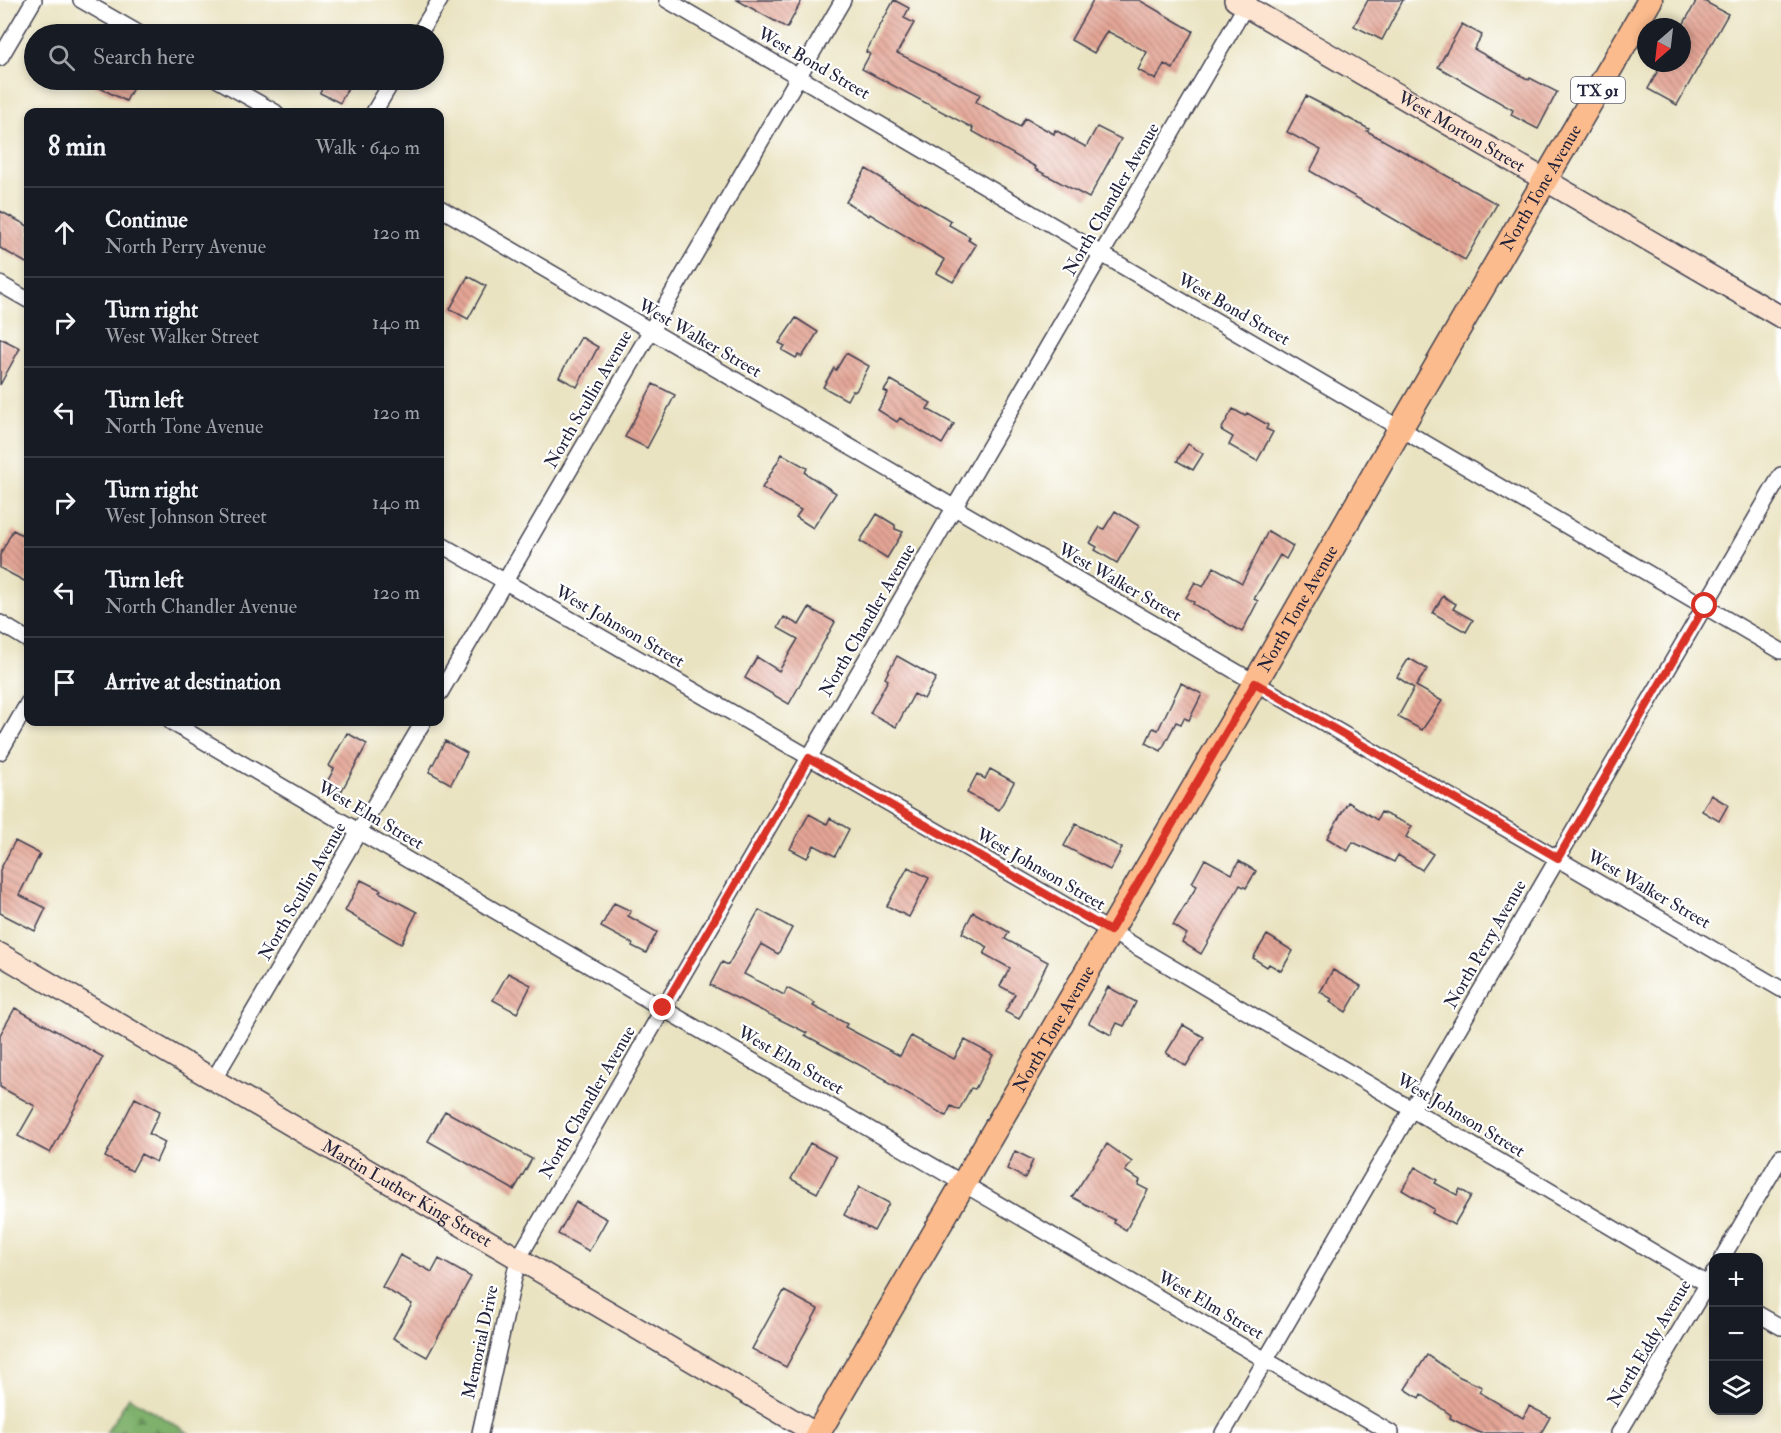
<!DOCTYPE html>
<html lang="en">
<head>
<meta charset="utf-8">
<style>
	:root { --surface:#171b24; --page:#242831; --text:#f1f3f6; --muted:#9ea1a6; --line:#363941 }
	body { margin:0; font-family:"IM FELL Double Pica",serif; background:var(--page); color:var(--text) }
	.controls { position:absolute; right:18px; bottom:18px; display:grid; overflow:hidden; border-radius:12px; box-shadow:0 3px 9px #0003 }
	.controls button { width:54px; height:54px; display:grid; place-items:center; padding:0; border:0; border-bottom:2px solid var(--line); background:var(--surface); color:var(--text); font:30px sans-serif }
	.compass { position:absolute; left:1637px; top:18px; width:54px; height:54px; border-radius:50%; background:var(--surface); box-shadow:0 3px 9px #0003; rotate:208deg }
	.stop { position:absolute; width:18px; height:18px; margin:-14px; border:4px solid #d93025; border-radius:50%; background:#fff }
	.stop.end { background:#d93025; border-color:#fff; box-shadow:0 2px 6px #0008 }
	.list { margin:0; padding:0; list-style:none }
	h2 { display:flex; justify-content:space-between; align-items:center; height:78px; margin:0; padding:0 24px; font-size:26px }
	h2 small { font-size:20px; font-weight:400; color:var(--muted) }
	.list li { display:grid; grid-template-columns:39px 1fr auto; gap:18px; align-items:center; box-sizing:border-box; height:90px; padding:0 24px; border-top:2px solid var(--line) }
	.list b { display:block; font-size:22px; white-space:nowrap }
	.list p { margin:0; font-size:20px; white-space:nowrap; color:var(--muted) }
	.list em { font-size:20px; font-style:normal; color:var(--muted) }
	.icon { flex:none; width:33px; height:33px; fill:none; stroke:currentColor; stroke-width:2; stroke-linecap:round; stroke-linejoin:round }
	.map { position:relative; flex:none; width:1781px; height:1433px; overflow:hidden }
	.search { position:absolute; background:var(--surface); box-shadow:0 3px 9px #0003; left:24px; top:24px; width:420px; height:66px; display:flex; align-items:center; gap:15px; box-sizing:border-box; padding:0 21px; border-radius:33px; color:var(--muted); font-size:22px }
	.panel { position:absolute; background:var(--surface); box-shadow:0 3px 9px #0003; left:24px; top:108px; width:420px; height:618px; border-radius:12px }
	.map>svg:first-child { display:block }
	.forest { fill:url(#forest-firs); stroke:#506a54; stroke-width:1.5 }
	.building { fill:url(#building-back-hatch) }
	.lines { fill:none; stroke-linecap:round; stroke-linejoin:round }
	.street-casing { stroke:#403f4f; stroke-width:18 }
	.secondary-casing { stroke:#403f4f; stroke-width:24 }
	.primary-casing { stroke:#403f4f; stroke-width:27 }
	.street { stroke:#fff; stroke-width:15 }
	.secondary { stroke:#fde4d1; stroke-width:21 }
	.primary { stroke:#fbbb8c; stroke-width:24 }
	.route { stroke:#d93025; stroke-width:8 }
	.labels { text-anchor:middle; stroke-width:4.5; stroke-linejoin:round; paint-order:stroke }
	.shield { fill:#fff; stroke:#646476; stroke-width:1.5 }
	.shield-label { font-size:16px; font-weight:bold; fill:#22223b }
	.street-label { font-size:18px; fill:#22223b; stroke:#fff }
</style>
</head>
<body>
<div class="map">
<svg width="1781" height="1433" viewBox="0 0 1781 1433">
	<defs>
		<pattern id="forest-firs" width="22" height="20" patternUnits="userSpaceOnUse" patternTransform="scale(1.5)"><rect width="22" height="20" fill="#7fb16c"/><path d="M5 1l3.5 6h-7zM16 11l3.5 6h-7z" fill="#68905a"/></pattern>
		<pattern id="building-back-hatch" width="6" height="6" patternUnits="userSpaceOnUse" patternTransform="scale(1.5)"><rect width="6" height="6" fill="#e4a595"/><path d="M-1 5l2 2M0 0l6 6M5-1l2 2" fill="none" stroke="#b8867b"/></pattern>
	</defs>
	<rect width="100%" height="100%" fill="#fff"/>
	<filter id="ink" filterUnits="userSpaceOnUse"><feTurbulence type="fractalNoise" baseFrequency=".0167" numOctaves="2"/><feDisplacementMap in="SourceGraphic" scale="12" xChannelSelector="R" yChannelSelector="G"/><feConvolveMatrix kernelMatrix="1 2 1 2 8 2 1 2 1" color-interpolation-filters="sRGB"/></filter>
	<filter id="wash" filterUnits="userSpaceOnUse"><feTurbulence type="fractalNoise" baseFrequency=".008" numOctaves="4" result="noise"/><feDisplacementMap in="SourceGraphic" scale="24" xChannelSelector="R" yChannelSelector="G"/><feGaussianBlur stdDeviation="1.35" result="paint"/><feColorMatrix in="noise" values="0 0 0 0 0 0 0 0 0 0 0 0 0 0 0 0 0 1.4 0 .05"/><feComposite in="paint" operator="in"/></filter>
	<g filter="url(#wash)">
		<rect width="100%" height="100%" fill="#eae3c1"/>
		<!-- forest -->
		<path class="forest" d="M 129,1397 L 189,1433 L 106,1433 Z"/>
		<g id="blocks">
			<!-- building -->
			<path class="building" d="M 737,0 L 802,0 L 787,28 Z
				M 894,0 L 909,8 L 904,18 L 914,23 L 897,53 L 980,94 L 976,102 L 1020,127 L 1025,118 L 1054,134 L 1055,130 L 1086,147 L 1097,127 L 1121,139 L 1089,198 L 1035,169 L 1036,167 L 972,131 L 973,128 L 862,69 L 870,54 L 866,52 Z
				M 1093,0 L 1139,0 L 1193,31 L 1173,69 L 1164,64 L 1156,80 L 1138,70 L 1147,52 L 1107,31 L 1094,53 L 1071,40 Z
				M 1368,0 L 1403,0 L 1382,40 L 1354,26 Z
				M 1697,0 L 1702,0 L 1728,14 L 1677,105 L 1648,89 L 1662,63 L 1682,63 L 1682,27 Z
				M 1462,24 L 1482,35 L 1474,49 L 1529,80 L 1530,78 L 1557,92 L 1538,129 L 1511,115 L 1513,110 L 1438,67 Z
				M 84,80 L 137,80 L 126,101 Z
				M 327,80 L 352,80 L 340,103 L 320,93 Z
				M 1306,96 L 1369,129 L 1367,131 L 1497,204 L 1465,260 L 1310,171 L 1321,150 L 1287,132 Z
				M 866,169 L 883,179 L 882,180 L 951,221 L 949,225 L 970,237 L 968,240 L 976,245 L 953,282 L 937,273 L 945,260 L 870,214 L 869,216 L 846,202 Z
				M 0,211 L 28,226 L 28,264 L 0,248 Z
				M 468,276 L 486,286 L 468,319 L 450,309 Z
				M 796,318 L 818,332 L 802,357 L 798,355 L 796,358 L 782,350 L 785,346 L 779,343 Z
				M 581,337 L 598,347 L 577,387 L 559,377 Z
				M 0,338 L 20,348 L 0,385 Z
				M 846,353 L 869,366 L 856,391 L 852,391 L 847,400 L 823,387 L 834,368 L 836,370 Z
				M 891,380 L 931,403 L 927,409 L 954,424 L 942,444 L 900,418 L 897,422 L 878,410 L 888,393 L 884,391 Z
				M 653,384 L 675,395 L 647,448 L 625,437 Z
				M 1233,409 L 1245,416 L 1247,413 L 1268,425 L 1266,429 L 1273,432 L 1257,461 L 1229,445 L 1233,437 L 1221,430 Z
				M 1188,444 L 1203,454 L 1193,470 L 1177,461 Z
				M 782,454 L 807,468 L 805,473 L 836,493 L 813,528 L 796,517 L 801,510 L 762,488 Z
				M 1115,511 L 1139,526 L 1117,563 L 1095,550 L 1097,547 L 1090,543 L 1100,527 L 1104,529 Z
				M 877,514 L 895,525 L 895,529 L 903,532 L 887,558 L 860,541 Z
				M 13,530 L 28,538 L 28,583 L 0,568 L 0,555 Z
				M 1268,531 L 1293,546 L 1286,559 L 1280,555 L 1254,599 L 1258,601 L 1242,632 L 1193,604 L 1194,602 L 1186,598 L 1195,582 L 1203,587 L 1214,567 L 1242,583 Z
				M 1443,596 L 1456,604 L 1453,609 L 1473,620 L 1466,632 L 1433,613 Z
				M 809,608 L 835,622 L 789,704 L 745,678 L 757,657 L 779,671 L 798,639 L 778,628 L 784,617 L 799,625 Z
				M 897,656 L 936,678 L 924,699 L 914,694 L 896,727 L 870,713 L 888,680 L 885,678 Z
				M 1409,658 L 1427,669 L 1416,686 L 1442,701 L 1422,730 L 1398,717 L 1414,688 L 1397,677 Z
				M 1181,683 L 1202,694 L 1189,720 L 1184,718 L 1181,724 L 1176,722 L 1161,751 L 1146,743 L 1153,728 L 1158,730 Z
				M 347,733 L 367,744 L 341,792 L 326,784 L 334,769 L 329,766 Z
				M 445,741 L 467,753 L 451,784 L 429,772 Z
				M 990,769 L 1014,782 L 999,810 L 967,793 L 977,774 L 985,779 Z
				M 1711,795 L 1728,805 L 1719,821 L 1702,811 Z
				M 1348,802 L 1377,820 L 1381,812 L 1412,826 L 1406,837 L 1433,854 L 1422,870 L 1398,855 L 1394,862 L 1353,842 L 1348,851 L 1327,838 Z
				M 809,814 L 827,824 L 830,818 L 849,829 L 835,856 L 814,845 L 807,858 L 790,849 Z
				M 1076,824 L 1122,848 L 1110,870 L 1064,846 Z
				M 15,841 L 40,854 L 19,895 L 46,908 L 35,931 L 0,913 L 0,870 Z
				M 1205,859 L 1232,874 L 1239,861 L 1256,871 L 1246,888 L 1240,885 L 1201,954 L 1182,942 L 1187,934 L 1173,925 L 1197,886 L 1192,883 Z
				M 908,867 L 929,878 L 909,917 L 887,906 Z
				M 361,880 L 381,890 L 379,892 L 417,912 L 401,944 L 345,911 Z
				M 614,903 L 631,911 L 628,916 L 657,932 L 646,953 L 632,946 L 633,944 L 601,927 Z
				M 759,910 L 792,928 L 778,954 L 761,944 L 744,974 L 784,995 L 787,988 L 815,1003 L 813,1006 L 847,1024 L 845,1027 L 900,1056 L 911,1036 L 954,1059 L 965,1040 L 993,1055 L 975,1089 L 971,1088 L 959,1110 L 951,1106 L 946,1116 L 886,1082 L 887,1080 L 805,1035 L 807,1033 L 710,985 L 722,962 L 728,965 Z
				M 973,912 L 1009,932 L 1005,939 L 1048,962 L 1019,1019 L 1005,1012 L 1015,994 L 1000,986 L 1010,968 L 984,954 L 988,947 L 962,933 Z
				M 1267,935 L 1293,951 L 1281,971 L 1269,964 L 1267,967 L 1253,958 Z
				M 1333,970 L 1361,986 L 1346,1012 L 1330,1002 L 1332,999 L 1320,992 Z
				M 508,973 L 531,985 L 517,1013 L 493,1000 Z
				M 1108,987 L 1136,1002 L 1124,1026 L 1117,1023 L 1111,1035 L 1089,1023 Z
				M 15,1008 L 103,1057 L 50,1153 L 18,1136 L 35,1106 L 0,1087 L 0,1035 Z
				M 1183,1025 L 1204,1037 L 1186,1066 L 1166,1053 Z
				M 135,1098 L 160,1111 L 149,1134 L 165,1142 L 156,1162 L 141,1154 L 132,1171 L 105,1157 Z
				M 445,1111 L 532,1159 L 514,1190 L 428,1141 Z
				M 810,1143 L 836,1157 L 817,1193 L 791,1179 Z
				M 1107,1144 L 1132,1162 L 1125,1171 L 1140,1180 L 1138,1185 L 1148,1190 L 1126,1230 L 1114,1223 L 1115,1220 L 1072,1197 Z
				M 1015,1151 L 1033,1160 L 1025,1178 L 1007,1169 Z
				M 1415,1167 L 1437,1180 L 1435,1183 L 1457,1195 L 1460,1189 L 1471,1196 L 1454,1225 L 1432,1213 L 1434,1209 L 1402,1190 Z
				M 859,1187 L 889,1203 L 874,1231 L 844,1215 Z
				M 576,1202 L 607,1219 L 589,1251 L 558,1234 Z
				M 400,1255 L 432,1272 L 439,1259 L 471,1277 L 427,1357 L 393,1338 L 412,1304 L 382,1287 Z
				M 784,1291 L 818,1309 L 786,1367 L 752,1349 Z
				M 1427,1355 L 1460,1377 L 1482,1387 L 1479,1392 L 1523,1418 L 1529,1406 L 1550,1417 L 1541,1433 L 1480,1433 L 1450,1418 L 1451,1415 L 1421,1394 L 1419,1398 L 1405,1389 Z"/>
		</g>
	</g>
	<g filter="url(#ink)">
		<use href="#blocks" fill-opacity="0" stroke="#403f4f" stroke-width="1.5"/>
		<g class="lines">
			<!-- street casing -->
			<g class="street-casing">
				<path id="street" d="M 81,0 L 140,34
					M 667,0 L 1781,651
					M 419,34 L 440,0
					M 0,58 L 34,0
					M 218,80 L 275,112
					M 374,112 L 393,80
					M 440,208 L 1781,989
					M 0,284 L 28,300
					M 440,544 L 1110,931 L 1714,1288
					M 0,623 L 28,640
					M 440,693 L 843,0
					M 171,722 L 1391,1433
					M 0,752 L 28,703
					M 214,1079 L 423,722
					M 1722,1258 L 1781,1157
					M 1758,1314 L 1781,1327
					M 480,1433 L 518,1259 L 1249,0
					M 1223,1433 L 1781,475
					M 1619,1433 L 1714,1273"/>
			</g>
			<!-- secondary casing -->
			<g class="secondary-casing">
				<g id="secondary">
					<path id="s1" d="M 1235,0 L 1781,317"/>
					<path id="s2" d="M 0,954 L 815,1433"/>
				</g>
			</g>
			<!-- primary casing -->
			<g class="primary-casing">
				<g id="primary">
					<path id="s3" d="M 818,1433 L 1255,683 L 1400,429 L 1650,0"/>
				</g>
			</g>
			<!-- street -->
			<use href="#street" class="street"/>
			<!-- secondary -->
			<use href="#secondary" class="secondary"/>
			<!-- primary -->
			<use href="#primary" class="primary"/>
		</g>
	</g>
	<g class="lines" filter="url(#ink)">
		<!-- route -->
		<path class="route" d="M 663,1008 L 809,758 L 1110,931 L 1255,683 L 1558,858 L 1705,606"/>
	</g>
	<g class="labels">
		<!-- shield labels -->
		<rect class="shield" x="1571" y="77" width="54" height="26" rx="4.5"/>
		<g class="shield-label">
			<text x="1598" y="96">TX 91</text>
		</g>
		<!-- street labels -->
		<g class="street-label">
			<text transform="translate(814 63) rotate(30)" y="6">West Bond Street</text>
			<text dy="6" stroke="none"><textPath href="#s1" startOffset="262">West Morton Street</textPath></text>
			<text dy="6" stroke="none"><textPath href="#s3" startOffset="1440">North Tone Avenue</textPath></text>
			<text transform="translate(1111 199) rotate(-60)" y="6">North Chandler Avenue</text>
			<text transform="translate(1234 309) rotate(30)" y="6">West Bond Street</text>
			<text transform="translate(700 338) rotate(30)" y="6">West Walker Street</text>
			<text transform="translate(588 399) rotate(-60)" y="6">North Scullin Avenue</text>
			<text transform="translate(1120 582) rotate(30)" y="6">West Walker Street</text>
			<text dy="6" stroke="none"><textPath href="#s3" startOffset="954">North Tone Avenue</textPath></text>
			<text transform="translate(867 620) rotate(-60)" y="6">North Chandler Avenue</text>
			<text transform="translate(620 626) rotate(30)" y="6">West Johnson Street</text>
			<text transform="translate(371 815) rotate(30)" y="6">West Elm Street</text>
			<text transform="translate(1041 869) rotate(30)" y="6">West Johnson Street</text>
			<text transform="translate(1649 889) rotate(30)" y="6">West Walker Street</text>
			<text transform="translate(302 891) rotate(-60)" y="6">North Scullin Avenue</text>
			<text transform="translate(1485 944) rotate(-60)" y="6">North Perry Avenue</text>
			<text dy="6" stroke="none"><textPath href="#s3" startOffset="468">North Tone Avenue</textPath></text>
			<text transform="translate(791 1060) rotate(30)" y="6">West Elm Street</text>
			<text transform="translate(587 1102) rotate(-60)" y="6">North Chandler Avenue</text>
			<text transform="translate(1461 1115) rotate(31)" y="6">West Johnson Street</text>
			<text dy="6" stroke="none"><textPath href="#s2" startOffset="472">Martin Luther King Street</textPath></text>
			<text transform="translate(1211 1305) rotate(30)" y="6">West Elm Street</text>
			<text transform="translate(480 1342) rotate(-78)" y="6">Memorial Drive</text>
			<text transform="translate(1649 1343) rotate(-59)" y="6">North Eddy Avenue</text>
		</g>
	</g>
</svg>
<div class="controls">
<button>+</button>
<button>−</button>
<button><svg class="icon" aria-label="layers" viewBox="0 0 24 24"><path d="M12 4l9 5-9 5-9-5zM3 14l9 5 9-5"/></svg></button>
</div>
<svg class="compass" viewBox="-18 -18 36 36"><path d="M0-13l5 13h-10z" fill="#e53935"/><path d="M0 13l5-13h-10z" fill="#9ea1a6"/></svg>
<div class="stop" style="left:1705px;top:606px"></div>
<div class="stop end" style="left:663px;top:1008px"></div>
<div class="search"><svg class="icon" aria-label="search" viewBox="0 0 24 24"><circle cx="10" cy="10" r="6"/><path d="M15 15l6 6"/></svg>Search here</div>
<section class="panel">
<h2>8 min<small>Walk · 640 m</small></h2>
<ul class="list">
<li><svg class="icon" aria-label="ahead" viewBox="0 0 24 24"><path d="M12 20V5M6 11l6-6 6 6"/></svg><div><b>Continue</b><p>North Perry Avenue</p></div><em>120 m</em></li>
<li><svg class="icon" aria-label="right" viewBox="0 0 24 24"><path d="M7 20v-9h11M14 6l5 5-5 5"/></svg><div><b>Turn right</b><p>West Walker Street</p></div><em>140 m</em></li>
<li><svg class="icon" aria-label="left" viewBox="0 0 24 24"><path d="M17 20v-9H6M10 6l-5 5 5 5"/></svg><div><b>Turn left</b><p>North Tone Avenue</p></div><em>120 m</em></li>
<li><svg class="icon" aria-label="right" viewBox="0 0 24 24"><path d="M7 20v-9h11M14 6l5 5-5 5"/></svg><div><b>Turn right</b><p>West Johnson Street</p></div><em>140 m</em></li>
<li><svg class="icon" aria-label="left" viewBox="0 0 24 24"><path d="M17 20v-9H6M10 6l-5 5 5 5"/></svg><div><b>Turn left</b><p>North Chandler Avenue</p></div><em>120 m</em></li>
<li><svg class="icon" aria-label="arrive" viewBox="0 0 24 24"><path d="M6 21V4h12l-3 4 3 4H6"/></svg><div><b>Arrive at destination</b></div></li>
</ul>
</section>
</div>
</body>
</html>
